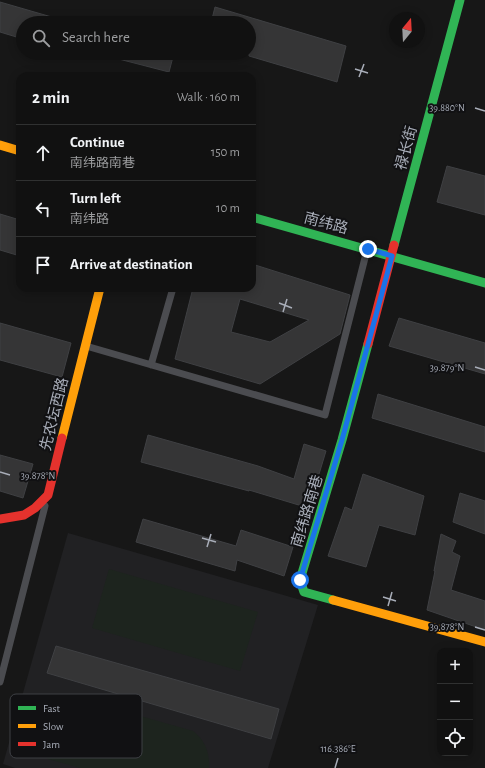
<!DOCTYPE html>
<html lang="en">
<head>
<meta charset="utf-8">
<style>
	:root { --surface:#111; --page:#1a1a1a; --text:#f1f3f6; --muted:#9c9d9f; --line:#303131 }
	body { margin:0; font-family:"Alegreya Sans","Noto Sans SC",sans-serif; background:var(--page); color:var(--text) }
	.controls { position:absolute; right:12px; bottom:12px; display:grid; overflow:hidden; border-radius:8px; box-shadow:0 2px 10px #0003 }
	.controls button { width:36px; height:36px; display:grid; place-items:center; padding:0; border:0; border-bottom:1px solid var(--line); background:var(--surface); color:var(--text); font:20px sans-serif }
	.compass { position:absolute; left:389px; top:12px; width:36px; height:36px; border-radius:50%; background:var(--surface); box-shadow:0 2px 10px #0003; rotate:18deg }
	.stop { position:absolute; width:12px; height:12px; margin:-9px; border:3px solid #1a73e8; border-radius:50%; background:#fff }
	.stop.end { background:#1a73e8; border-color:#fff; box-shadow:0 1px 4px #0008 }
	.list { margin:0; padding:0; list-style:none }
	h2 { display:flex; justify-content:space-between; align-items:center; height:52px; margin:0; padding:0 16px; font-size:17px }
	h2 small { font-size:13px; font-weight:400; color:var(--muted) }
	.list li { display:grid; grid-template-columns:26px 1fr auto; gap:12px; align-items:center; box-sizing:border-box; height:56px; padding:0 16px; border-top:1px solid var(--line) }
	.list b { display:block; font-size:15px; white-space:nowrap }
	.list p { margin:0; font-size:13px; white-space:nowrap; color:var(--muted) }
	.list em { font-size:13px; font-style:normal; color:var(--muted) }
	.icon { flex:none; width:22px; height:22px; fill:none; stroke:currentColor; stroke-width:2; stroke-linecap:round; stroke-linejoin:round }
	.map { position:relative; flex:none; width:485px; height:768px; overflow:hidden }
	.search { position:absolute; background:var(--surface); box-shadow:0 2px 10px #0003; left:16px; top:16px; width:240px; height:44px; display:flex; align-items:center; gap:10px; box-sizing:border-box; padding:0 14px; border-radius:22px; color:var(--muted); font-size:15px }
	.panel { position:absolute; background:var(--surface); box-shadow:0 2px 10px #0003; left:16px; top:72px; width:240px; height:220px; border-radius:12px }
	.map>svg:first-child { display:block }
	.built { fill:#212123 }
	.pitch { fill:#1d241e }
	.building { fill:#353536; stroke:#3f4043; fill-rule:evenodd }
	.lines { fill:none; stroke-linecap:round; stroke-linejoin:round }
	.lane { stroke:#4b4c50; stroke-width:7 }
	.fast { stroke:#30b455; stroke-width:9 }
	.slow { stroke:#ff9f0a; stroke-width:9 }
	.jam { stroke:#e5322d; stroke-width:9 }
	.route { stroke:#1a73e8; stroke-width:5 }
	.ticks { fill:none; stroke:#a8adb8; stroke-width:1.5 }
	.labels { text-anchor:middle; stroke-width:4; stroke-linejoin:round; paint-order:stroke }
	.street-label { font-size:15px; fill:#a8adb8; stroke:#111113 }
	.key { fill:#111113; stroke:#3e4045; stroke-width:1 }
	.key-label { font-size:11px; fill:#a8adb8 }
	.ticks-label { font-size:10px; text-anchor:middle; fill:#a8adb8; stroke:#111113; stroke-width:4; stroke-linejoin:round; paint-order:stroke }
</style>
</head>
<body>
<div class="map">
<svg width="485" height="768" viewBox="0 0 485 768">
	<rect width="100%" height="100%" fill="#171717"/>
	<!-- built -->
	<path class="built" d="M 68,533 L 318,605 L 268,768 L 15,768 L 3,764 Z"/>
	<!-- pitch -->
	<path class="pitch" d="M 109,569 L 258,612 L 240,671 L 92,628 Z
		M 70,696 L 193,731 C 205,740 210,753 209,768 L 80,768 L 48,759 L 41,752 L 36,739 L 35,726 L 38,718 L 46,707 L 51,702 L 60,698 Z"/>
	<!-- building -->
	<path class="building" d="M 0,2 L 62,20 L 61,23 L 23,23 L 23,39 L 0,32 Z
		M 215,7 L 346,46 L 337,82 L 249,56 L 249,23 L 211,23 Z
		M 111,53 L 174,53 L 169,72 L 111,57 Z
		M 447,166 L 485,176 L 485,215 L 437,202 Z
		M 0,214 L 20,220 L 20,256 L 0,250 Z
		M 252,264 L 350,295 L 340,334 L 260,384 L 175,359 L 193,288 L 252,288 ZM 240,299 L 309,320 L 270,342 L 231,332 Z
		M 399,318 L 485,343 L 485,374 L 389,346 Z
		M 0,323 L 71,343 L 62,377 L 0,360 Z
		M 378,394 L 485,427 L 485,452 L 372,418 Z
		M 148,435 L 258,466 L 294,479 L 304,444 L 326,451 L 316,484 L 308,484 L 302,506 L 249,490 L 249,491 L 141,462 Z
		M 0,455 L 33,464 L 23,498 L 0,491 Z
		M 363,474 L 424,496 L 415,535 L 379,525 L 366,567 L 328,556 L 345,507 L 352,510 Z
		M 460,493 L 485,501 L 485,534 L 453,522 Z
		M 143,519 L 236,546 L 241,530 L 293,547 L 284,576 L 237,560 L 235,571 L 136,542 Z
		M 441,534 L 456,541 L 452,552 L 460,556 L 451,590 L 485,601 L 485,630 L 427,610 L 435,571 L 434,571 Z
		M 56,646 L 279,709 L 271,739 L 47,673 Z"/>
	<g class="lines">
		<!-- lane -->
		<path class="lane" d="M 86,346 L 325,415 L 367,250
			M 151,365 L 173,288
			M 0,682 L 45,506"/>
		<!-- fast -->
		<path class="fast" d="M 252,217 L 485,283
			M 394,245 L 460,0
			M 333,600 L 304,592 L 300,580 L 342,440 L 368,344"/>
		<!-- slow -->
		<path class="slow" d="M 0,145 L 20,151
			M 62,438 L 100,288
			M 333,600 L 485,642"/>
		<!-- jam -->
		<path class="jam" d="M 368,344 L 394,245
			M 0,519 L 24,515 L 35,508 L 48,495 L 62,438"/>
	</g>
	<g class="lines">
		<!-- route -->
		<path class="route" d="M 300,580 L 342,440 L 392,256 L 368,249"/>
	</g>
	<!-- ticks -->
	<path class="ticks" d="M 355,69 L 368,73M 359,77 L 364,64M 475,108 L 485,111M 279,303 L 292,308M 283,312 L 287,299M 475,367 L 485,370M 0,472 L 10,475M 202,538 L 216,542M 207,547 L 211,534M 383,597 L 396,601M 388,606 L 392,592M 475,627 L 485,630M 335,768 L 338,758"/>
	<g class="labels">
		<!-- street labels -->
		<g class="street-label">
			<text transform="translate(406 148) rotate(-75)" y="5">禄长街</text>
			<text transform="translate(326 223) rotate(15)" y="5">南纬路</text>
			<text transform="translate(54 414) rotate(-76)" y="5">先农坛西路</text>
			<text transform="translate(307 511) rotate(-73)" y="5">南纬路南巷</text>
		</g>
	</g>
	<!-- legend -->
	<rect x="10" y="694" width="132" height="64" rx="6" class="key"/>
	<rect x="18" y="706" width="18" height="4" fill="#30b455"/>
	<rect x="18" y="724" width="18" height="4" fill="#ff9f0a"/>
	<rect x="18" y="742" width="18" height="4" fill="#e5322d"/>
	<g class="key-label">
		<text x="43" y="712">Fast</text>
		<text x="43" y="730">Slow</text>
		<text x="43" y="748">Jam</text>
	</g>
	<g class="ticks-label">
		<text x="447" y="111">39.880°N</text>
		<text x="447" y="371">39.879°N</text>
		<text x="38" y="479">39.878°N</text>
		<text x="447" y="630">39.878°N</text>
		<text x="338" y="752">116.386°E</text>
	</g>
</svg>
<div class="controls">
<button>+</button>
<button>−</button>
<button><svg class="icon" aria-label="locate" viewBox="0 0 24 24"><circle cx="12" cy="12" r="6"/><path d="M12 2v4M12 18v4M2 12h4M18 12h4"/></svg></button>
</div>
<svg class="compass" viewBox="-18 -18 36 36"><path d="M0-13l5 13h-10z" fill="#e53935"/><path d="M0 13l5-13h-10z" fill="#9c9d9f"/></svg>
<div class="stop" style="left:300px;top:580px"></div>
<div class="stop end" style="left:368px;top:249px"></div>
<div class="search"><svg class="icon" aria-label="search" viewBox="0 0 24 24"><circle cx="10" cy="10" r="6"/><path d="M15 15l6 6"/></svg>Search here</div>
<section class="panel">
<h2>2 min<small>Walk · 160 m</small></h2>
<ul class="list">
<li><svg class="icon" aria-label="ahead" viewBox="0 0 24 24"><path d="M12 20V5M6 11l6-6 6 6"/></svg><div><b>Continue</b><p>南纬路南巷</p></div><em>150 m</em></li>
<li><svg class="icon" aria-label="left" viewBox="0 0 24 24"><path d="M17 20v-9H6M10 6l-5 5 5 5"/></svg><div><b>Turn left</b><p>南纬路</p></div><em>10 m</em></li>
<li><svg class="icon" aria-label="arrive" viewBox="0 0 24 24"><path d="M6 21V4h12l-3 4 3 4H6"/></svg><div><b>Arrive at destination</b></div></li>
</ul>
</section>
</div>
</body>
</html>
